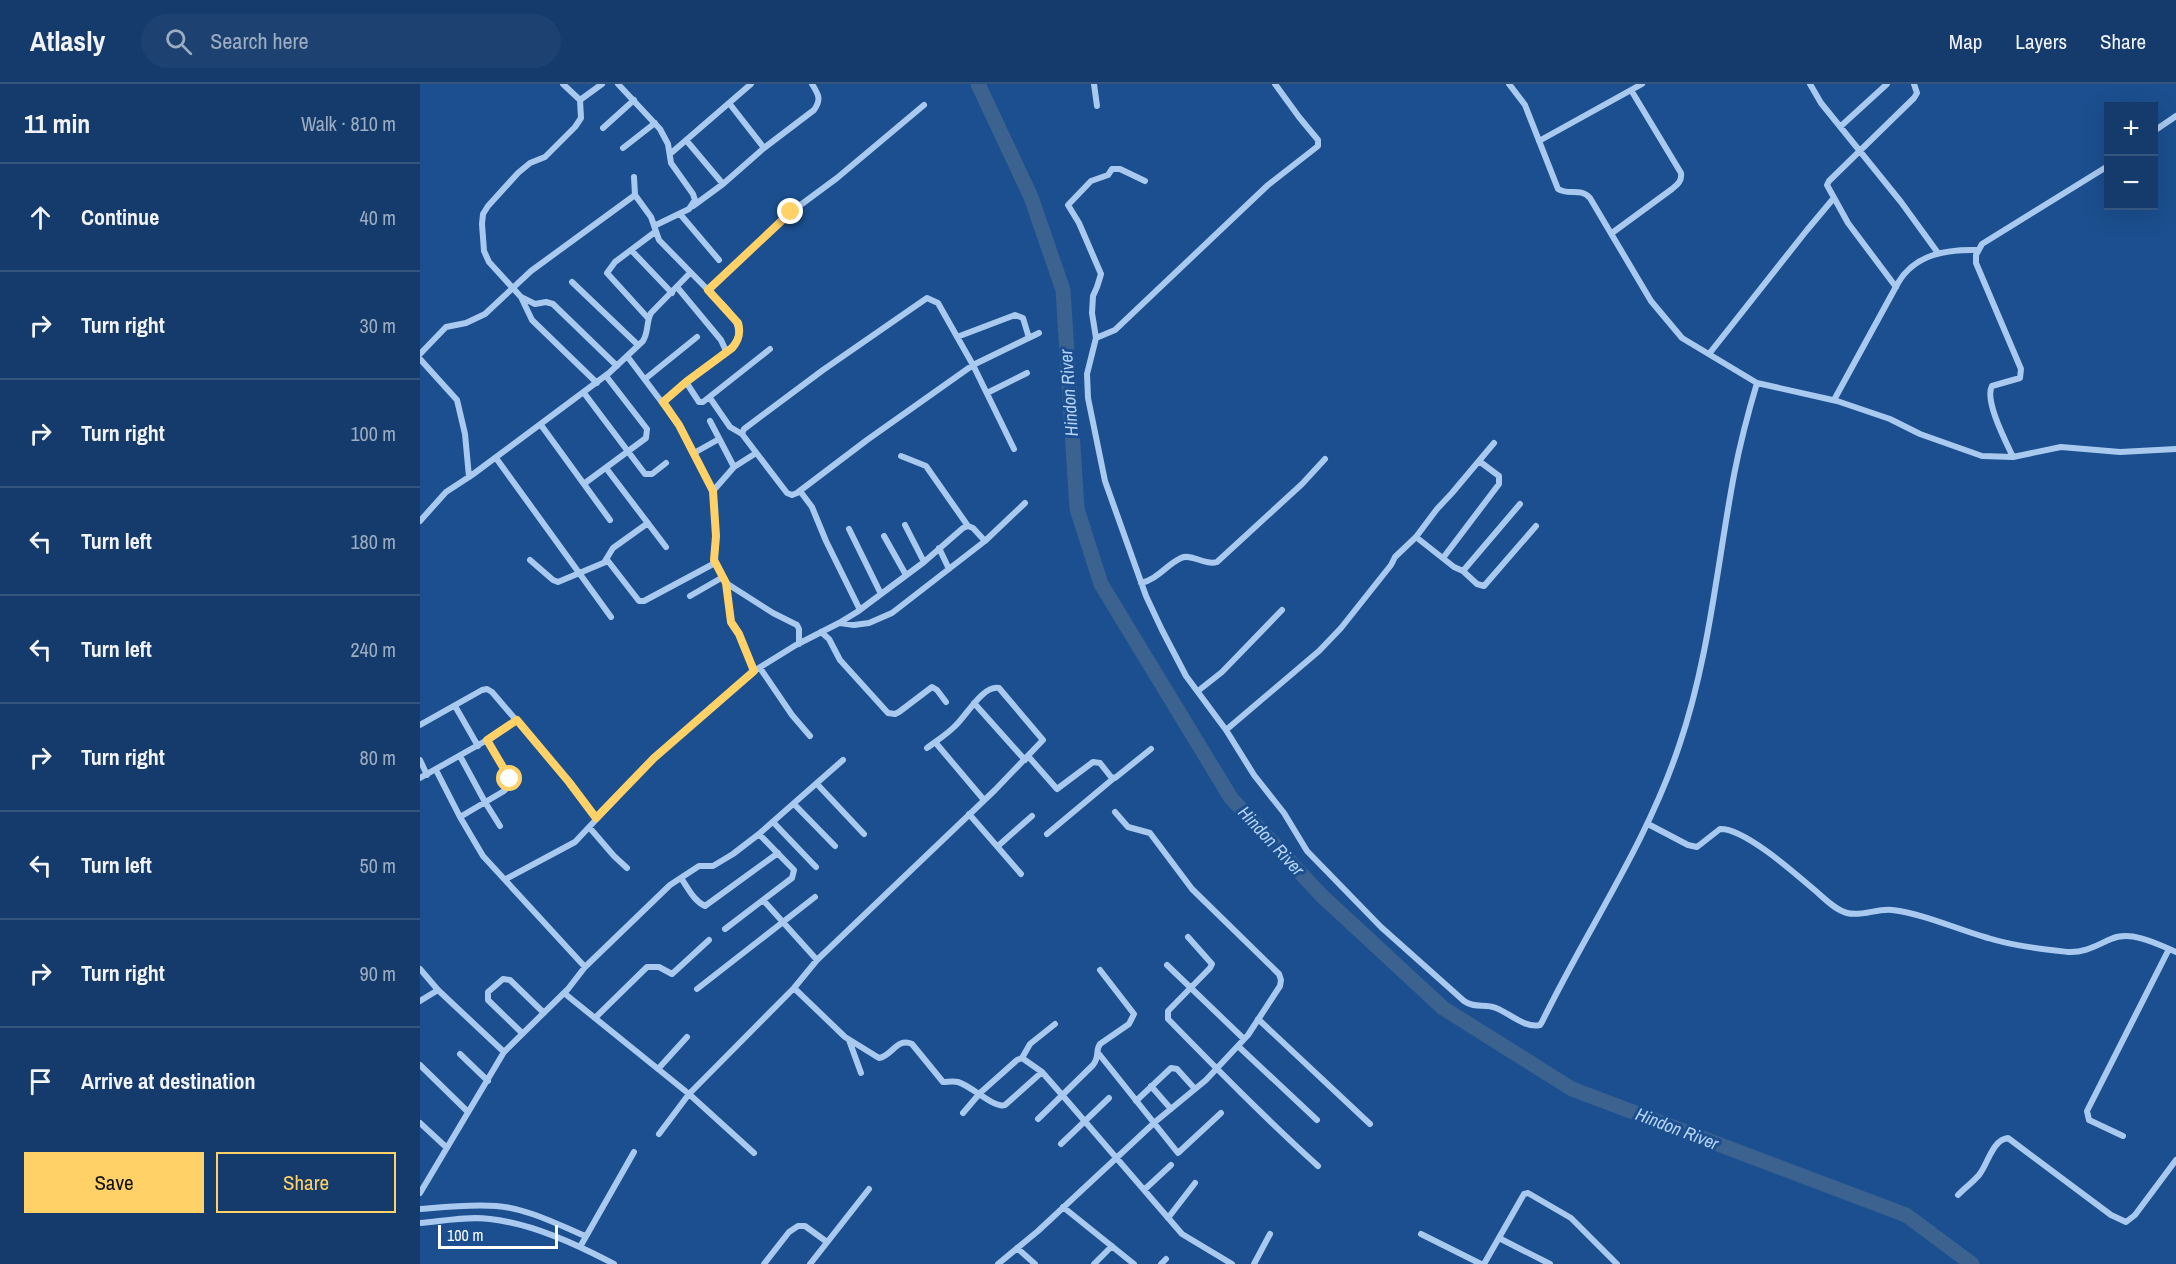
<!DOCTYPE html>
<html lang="en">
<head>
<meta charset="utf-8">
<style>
	:root { --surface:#143b6b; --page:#1d4271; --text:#f1f3f6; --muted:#9dadc1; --line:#33557e; --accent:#ffd166 }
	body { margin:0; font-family:"Archivo Narrow",sans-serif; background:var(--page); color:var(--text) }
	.controls { position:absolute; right:18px; top:18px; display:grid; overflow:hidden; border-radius:0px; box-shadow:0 6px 24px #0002 }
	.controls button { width:54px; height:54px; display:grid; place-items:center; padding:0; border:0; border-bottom:2px solid var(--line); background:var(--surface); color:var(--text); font:30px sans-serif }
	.scale { position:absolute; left:18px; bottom:15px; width:120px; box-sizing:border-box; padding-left:6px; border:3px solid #fff; border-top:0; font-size:16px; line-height:21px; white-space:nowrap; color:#fff; -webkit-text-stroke:4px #1b4f8f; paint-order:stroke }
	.stop { position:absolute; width:18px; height:18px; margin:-14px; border:4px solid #ffd166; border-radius:50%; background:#fff }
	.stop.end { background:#ffd166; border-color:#fff; box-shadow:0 2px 6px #0008 }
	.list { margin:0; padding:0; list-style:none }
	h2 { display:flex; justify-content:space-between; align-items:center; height:78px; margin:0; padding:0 24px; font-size:26px }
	h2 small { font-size:20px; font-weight:400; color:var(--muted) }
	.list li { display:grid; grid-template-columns:39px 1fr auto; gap:18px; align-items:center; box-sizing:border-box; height:108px; padding:0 24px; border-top:2px solid var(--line) }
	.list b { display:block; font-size:22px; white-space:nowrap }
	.list em { font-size:20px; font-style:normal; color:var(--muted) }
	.actions { display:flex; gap:12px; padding:18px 24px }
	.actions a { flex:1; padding:14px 0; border:2px solid var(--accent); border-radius:0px; text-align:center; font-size:21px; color:var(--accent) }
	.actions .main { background:var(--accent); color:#111 }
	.icon { flex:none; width:33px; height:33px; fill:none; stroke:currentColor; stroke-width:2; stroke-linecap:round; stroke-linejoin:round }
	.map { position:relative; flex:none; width:1756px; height:1180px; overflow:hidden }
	header { display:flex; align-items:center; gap:36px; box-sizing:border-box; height:84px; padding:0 30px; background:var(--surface); border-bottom:2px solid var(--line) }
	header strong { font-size:28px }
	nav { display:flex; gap:33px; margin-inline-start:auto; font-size:21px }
	.search { width:420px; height:54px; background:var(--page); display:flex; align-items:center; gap:15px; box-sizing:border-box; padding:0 21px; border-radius:33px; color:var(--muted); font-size:22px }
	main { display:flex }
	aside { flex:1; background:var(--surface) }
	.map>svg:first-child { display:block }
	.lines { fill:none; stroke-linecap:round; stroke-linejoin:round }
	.river { stroke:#3c6290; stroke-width:15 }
	.street { stroke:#a9c9ee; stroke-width:6 }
	.route { stroke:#ffd166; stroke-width:8 }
	.labels { text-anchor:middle; stroke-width:6; stroke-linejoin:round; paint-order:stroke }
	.water-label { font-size:18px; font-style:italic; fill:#b5d3f5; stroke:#1b4f8f }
</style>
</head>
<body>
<header>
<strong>Atlasly</strong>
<div class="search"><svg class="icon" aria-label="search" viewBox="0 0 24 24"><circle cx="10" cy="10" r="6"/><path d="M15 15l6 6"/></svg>Search here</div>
<nav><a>Map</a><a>Layers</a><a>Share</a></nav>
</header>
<main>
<aside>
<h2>11 min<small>Walk · 810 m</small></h2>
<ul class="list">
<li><svg class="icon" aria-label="ahead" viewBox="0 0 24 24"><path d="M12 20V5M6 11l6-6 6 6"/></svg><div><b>Continue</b></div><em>40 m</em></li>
<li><svg class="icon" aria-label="right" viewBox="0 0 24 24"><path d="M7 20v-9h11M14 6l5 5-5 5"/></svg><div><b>Turn right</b></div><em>30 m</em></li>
<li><svg class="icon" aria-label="right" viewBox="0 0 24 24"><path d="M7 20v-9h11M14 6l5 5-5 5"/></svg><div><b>Turn right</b></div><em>100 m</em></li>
<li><svg class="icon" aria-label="left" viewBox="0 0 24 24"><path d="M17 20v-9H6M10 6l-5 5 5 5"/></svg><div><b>Turn left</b></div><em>180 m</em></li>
<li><svg class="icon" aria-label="left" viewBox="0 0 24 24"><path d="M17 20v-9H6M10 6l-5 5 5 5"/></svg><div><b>Turn left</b></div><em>240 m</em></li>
<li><svg class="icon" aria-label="right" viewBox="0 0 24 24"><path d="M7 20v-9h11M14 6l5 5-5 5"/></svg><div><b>Turn right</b></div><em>80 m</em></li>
<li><svg class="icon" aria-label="left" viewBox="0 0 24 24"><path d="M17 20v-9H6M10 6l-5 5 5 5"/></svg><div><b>Turn left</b></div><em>50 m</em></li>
<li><svg class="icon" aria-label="right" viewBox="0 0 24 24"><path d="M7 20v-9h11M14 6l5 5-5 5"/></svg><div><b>Turn right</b></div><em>90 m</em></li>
<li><svg class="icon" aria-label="arrive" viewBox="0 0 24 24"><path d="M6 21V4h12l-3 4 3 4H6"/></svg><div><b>Arrive at destination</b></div></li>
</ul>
<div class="actions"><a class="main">Save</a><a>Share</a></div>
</aside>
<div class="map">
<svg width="1756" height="1180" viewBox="0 0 1756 1180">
	<rect width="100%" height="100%" fill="#1b4f8f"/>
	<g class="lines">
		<!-- river -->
		<path class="river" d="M 558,0 L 611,113 L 643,206 L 657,425 L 681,500 L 811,714 L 901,811 L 1023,924 L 1152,1005 L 1486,1131 L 1552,1180"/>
		<!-- street -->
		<path class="street" d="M 143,0 L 160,16 L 182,0
			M 198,0 L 240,45 L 248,60 L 251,79 L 273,110 L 275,116 L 269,125 L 236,141
			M 674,0 L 677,22
			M 1089,0 L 1105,21 L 1138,105 C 1149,112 1160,103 1170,114 L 1231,217 L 1262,254 L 1337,299
			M 1390,0 L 1401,19 L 1481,118 L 1518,169
			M 160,16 L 161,34 L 155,43 L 125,73 L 110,79 L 98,89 L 68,122 L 63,130 L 62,140 L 64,167 L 69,178 L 101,213 L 112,236 L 177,299
			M 309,19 L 344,64
			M 1421,42 L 1467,0
			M 183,44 L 214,16
			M 1734,47 L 1756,32
			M 266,56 L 303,100
			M 1119,57 L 1222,0
			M 203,64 L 235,39
			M 250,70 L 331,0
			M 214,93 L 215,111 L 231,133 L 239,156 L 288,206
			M 725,97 L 700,85 L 692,85 L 688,91 L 671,97 L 648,121 L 659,139 L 681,190 L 677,203 L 673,212 L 672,229 L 676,254 L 667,290 L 668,314 L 685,397 L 726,512 L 742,546 L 766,592 L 806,646 L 834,691 L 864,729 L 887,767 L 961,843 L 1044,917 C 1055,925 1065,919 1076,924 C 1089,929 1106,945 1120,941 L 1122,938 C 1167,845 1226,761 1259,662 C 1289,575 1297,481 1314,391 C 1320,360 1328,329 1337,299 L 1417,317 L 1470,335 L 1500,350 L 1562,372 L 1593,373 L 1641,363 L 1700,368 L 1756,365
			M 273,122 L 303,100 L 344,64 L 394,26 C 402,15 398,10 392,0
			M 260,130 L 299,176
			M 1192,149 L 1252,105 C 1258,100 1262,97 1261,89 L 1211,6
			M 211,166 L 252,209
			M 152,198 L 218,261
			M 257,203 L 301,256 L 306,267
			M 1476,203 L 1428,139 L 1407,101 L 1409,97 L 1494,14 L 1497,9 L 1494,0
			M 101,213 L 115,220 L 126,218 L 133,220 L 197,282
			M 228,234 L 187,189 L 195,178 L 235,148
			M 537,253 L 595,231 L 603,234 L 609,254
			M 676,254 L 695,246 L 848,101 L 898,62 L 898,56 L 879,33 L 855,0
			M 0,270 L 26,243 L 46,239 L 65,230 L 111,187 L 215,111
			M 1289,270 L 1387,146 L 1413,115
			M 207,272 L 259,341 L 293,407 L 296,452 L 294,476 L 306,499 L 311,538 L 319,550 L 334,587
			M 0,275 L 37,316 L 45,350 L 49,393
			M 225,295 L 277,253
			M 266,298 L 279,318 L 283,318 L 350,265
			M 164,309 L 225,390 L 232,390 L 246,379
			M 567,309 L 607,289
			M 290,314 L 310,343 L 322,350
			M 1414,316 L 1478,199 C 1495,170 1527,165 1558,166
			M 243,318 L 266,298 L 312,264 C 331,241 303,222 288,206 L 371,128 L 417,94 L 504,21
			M 290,337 L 314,383 L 293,407
			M 121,341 L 190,436
			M 594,365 L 553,281 L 518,219 L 507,214 L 403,286 L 324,345 L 322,350 L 367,409 L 372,411 L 377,409 L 447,356 L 553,281 L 619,249
			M 274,369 L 299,355
			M 481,372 L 506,382 L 548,442
			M 1593,373 C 1586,358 1564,316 1572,302 L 1600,294 L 1601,285 L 1556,179 L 1556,171 L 1562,160 L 1688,82
			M 76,374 L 191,533
			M 314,383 L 336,369
			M 186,384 L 246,463
			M 165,399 L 226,354 L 227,345 L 186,292
			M 380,407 L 392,423 L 406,457 L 440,526
			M 0,437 L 26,408 L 52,391 L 189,289 L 223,257 C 229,247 226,238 231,229 L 270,189
			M 485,441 L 504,478
			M 429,445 L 461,510
			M 464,452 L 486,491
			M 996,453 L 1034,483 L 1043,487 L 1100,420
			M 519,464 L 529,485
			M 1023,474 L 1079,400 L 1079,392 L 1059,377
			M 110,476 L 133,496 L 138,498 L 188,477 L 219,517 L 224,517 L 295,479
			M 185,477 L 193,464 L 228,439
			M 1043,487 L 1057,500 L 1064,502 L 1116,442
			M 306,499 L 353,529 L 377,541 L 379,545 L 379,560
			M 721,499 C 738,495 746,481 761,474 C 772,469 785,482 797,478 L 882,400 L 905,375
			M 270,512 L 303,493
			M 420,539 L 434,541 L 449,539 L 472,529 L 565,457 L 605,419
			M 401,548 L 409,555 L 420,576 L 468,629 L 475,630 L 479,628 L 512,603 L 517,606 L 526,618
			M 340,584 L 372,631 L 390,652
			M 778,607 L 802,588 L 862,526
			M 554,619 L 605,676
			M 35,622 L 58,662
			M 0,641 L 62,606 L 67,605 L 72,608 L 149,698 L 176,734
			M 806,646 L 899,567 L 921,544 L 971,481 L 975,473 L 996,453 L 1017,425 L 1032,409 L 1074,359
			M 515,658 L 564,716
			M 40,672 L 65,718 L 80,742
			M 608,672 L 637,705 L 673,678 L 680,679 L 691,693 L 695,694 L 731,665
			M 0,676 L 7,691
			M 16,686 L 40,733 L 63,772 L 165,883
			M 0,694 L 67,656 L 97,636
			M 397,700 L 444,750
			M 374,720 L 415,762
			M 549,730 L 601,790
			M 40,733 L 84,707 L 90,701 L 90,695 L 67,656
			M 353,738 L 396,783
			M 1228,740 L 1268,761 L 1277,763 L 1300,745 C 1325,744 1378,792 1398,809 C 1406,816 1416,826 1427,829 C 1441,833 1458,824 1472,826 C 1505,830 1536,845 1568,854 C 1594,862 1622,865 1648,868 C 1665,869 1677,861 1691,855 C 1711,846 1738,860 1756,868
			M 169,743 L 194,772 L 207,784
			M 627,750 L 694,694
			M 578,762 L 612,732
			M 261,794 C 268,804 274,817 285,822 L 358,769
			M 86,795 L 155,758 L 234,674 L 334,587 L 376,561 L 419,539 L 437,528 L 504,478 L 543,444 L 548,442 L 553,444 L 565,457
			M 343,816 L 397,876
			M 305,845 L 372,794 L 374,786 L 339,750
			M 768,853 L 792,880 L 790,884 L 748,927 L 748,935 C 797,985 846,1035 898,1082
			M 747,881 L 824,955
			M 0,885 L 18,906 L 84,968
			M 374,904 L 425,953 L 459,974 C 472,972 477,953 492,960 L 523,998 C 528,998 533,997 538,998 C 552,1002 574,1025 585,1021 L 622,988
			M 277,905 L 395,813
			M 144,909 L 269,1010 L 334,1069
			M 0,917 L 18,906
			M 175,934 L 227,883 L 239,883 L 252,890 L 289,856
			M 838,935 L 950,1040
			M 102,949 L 68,916 L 68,908 L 83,895 L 90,896 L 124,929
			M 429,956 L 441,989
			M 818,962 L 897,1036
			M 40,970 L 68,997
			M 679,970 L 758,1069 L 801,1029
			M 602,974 L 610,960 L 635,940
			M 0,981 L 48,1028
			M 238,985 L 267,953
			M 731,1002 L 751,1025
			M 716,1017 L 751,984 L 757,985 L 775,1005
			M 543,1029 L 560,1009 L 597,976 L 602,974 L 622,988 L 643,1012 L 762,1150 L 812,1180
			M 618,1035 L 673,981 C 680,972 675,967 680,960 L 709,940 L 714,930 L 680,886
			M 0,1039 L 26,1063
			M 239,1050 L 269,1010 L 374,904 L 397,876 L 575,706 L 623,656 L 579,604 C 562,601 546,633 534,643 C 526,651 516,657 507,664
			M 1703,1052 L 1669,1036 L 1667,1027 L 1749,865
			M 641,1060 L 689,1014
			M 724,1106 L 751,1081
			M 0,1109 L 84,968 L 148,905 L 165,883 L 250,801 L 279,782 L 293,782 L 313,770 L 339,750 L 423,676
			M 1538,1111 C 1545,1104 1553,1098 1559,1091 C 1568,1080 1572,1056 1588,1054 L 1691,1131 L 1706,1138 L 1715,1131 L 1756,1076
			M 643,1123 L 714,1180
			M 0,1125 C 24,1123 51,1120 76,1122 C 106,1124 137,1140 165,1152
			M 748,1134 L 775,1099
			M 0,1139 C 23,1137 47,1132 70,1135 C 113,1140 156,1160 194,1180
			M 1001,1150 L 1061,1180
			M 1079,1154 L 1130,1180
			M 160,1163 L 214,1068
			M 597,1164 L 615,1180
			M 344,1180 L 369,1148 L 378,1142 L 385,1142 L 407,1158
			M 390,1180 L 449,1105
			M 578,1180 L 618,1147 L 735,1038 L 786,996 L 828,951 L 860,902 L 861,896 L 859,890 L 772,805 L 730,749 L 708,743 L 695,728
			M 674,1180 L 692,1162
			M 741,1180 L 746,1175
			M 834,1180 L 850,1150
			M 1064,1180 L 1104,1110 L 1108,1109 L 1151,1134 L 1197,1180"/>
	</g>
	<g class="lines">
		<!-- route -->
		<path class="route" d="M 90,695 L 67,656 L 97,636 L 149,698 L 176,734 L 234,674 L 334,587 L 319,550 L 311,538 L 306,499 L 294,476 L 296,452 L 293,407 L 259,341 L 243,318 L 266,298 L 312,264 C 319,256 321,249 318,239 L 288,206 L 371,128"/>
	</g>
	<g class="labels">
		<!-- water labels -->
		<g class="water-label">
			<text transform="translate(649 309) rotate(-94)" y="6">Hindon River</text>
			<text transform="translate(851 757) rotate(47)" y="6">Hindon River</text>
			<text transform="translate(1257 1045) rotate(21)" y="6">Hindon River</text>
		</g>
	</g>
</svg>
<div class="controls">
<button>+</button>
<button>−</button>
</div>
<div class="scale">100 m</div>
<div class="stop" style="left:90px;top:695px"></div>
<div class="stop end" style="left:371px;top:128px"></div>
</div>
</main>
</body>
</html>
